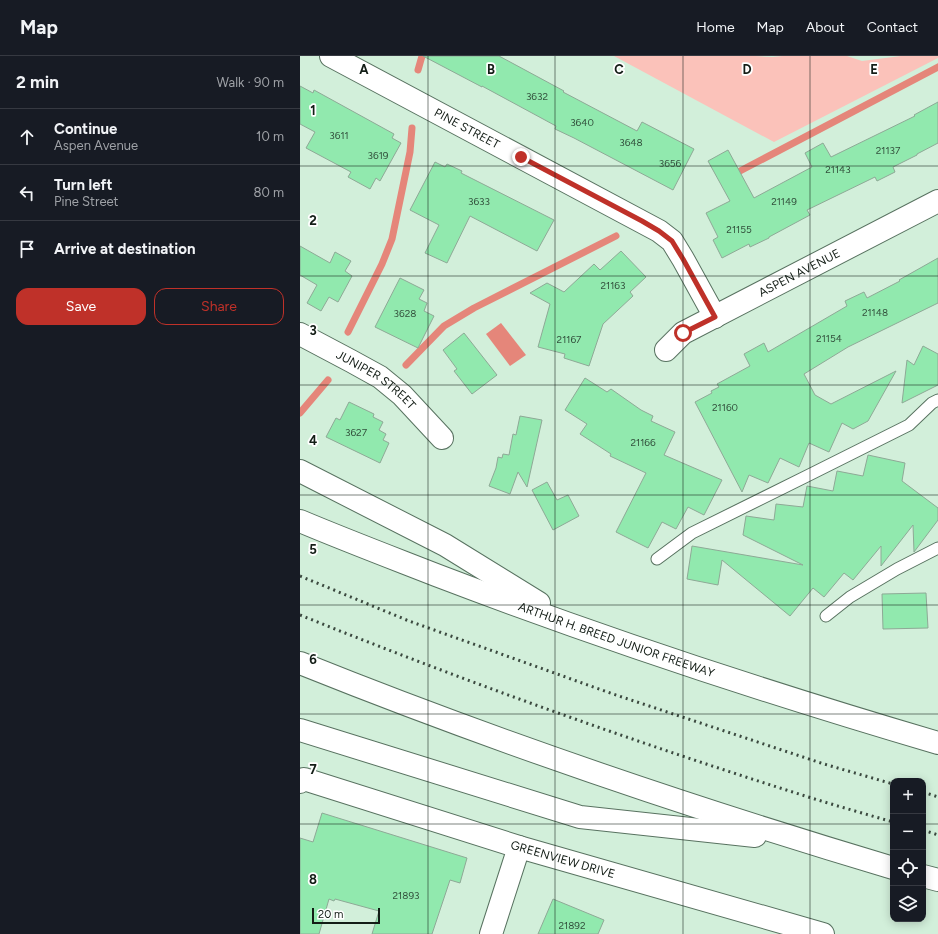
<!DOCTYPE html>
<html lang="en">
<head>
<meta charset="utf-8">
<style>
	:root { --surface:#171b24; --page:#20242c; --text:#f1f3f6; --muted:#9ea1a6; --line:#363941; --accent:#bf3129 }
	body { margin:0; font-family:Figtree,sans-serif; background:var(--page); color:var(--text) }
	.controls { position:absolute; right:12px; bottom:12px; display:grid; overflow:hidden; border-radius:8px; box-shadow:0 2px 10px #0003 }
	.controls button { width:36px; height:36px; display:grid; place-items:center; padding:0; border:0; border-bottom:1px solid var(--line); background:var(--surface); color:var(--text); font:20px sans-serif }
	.scale { position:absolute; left:12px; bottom:10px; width:68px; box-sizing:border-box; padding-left:4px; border:2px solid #131d16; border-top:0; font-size:11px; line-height:14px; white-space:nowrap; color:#131d16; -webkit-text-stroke:3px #fff; paint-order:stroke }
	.stop { position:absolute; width:12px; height:12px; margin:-9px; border:3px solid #bf3129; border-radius:50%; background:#fff }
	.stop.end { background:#bf3129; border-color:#fff; box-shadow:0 1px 4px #0008 }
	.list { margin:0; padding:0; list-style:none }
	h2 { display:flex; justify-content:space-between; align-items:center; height:52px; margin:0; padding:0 16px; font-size:17px }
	h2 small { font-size:13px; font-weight:400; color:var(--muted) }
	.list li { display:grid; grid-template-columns:26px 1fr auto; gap:12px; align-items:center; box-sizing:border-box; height:56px; padding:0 16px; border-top:1px solid var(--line) }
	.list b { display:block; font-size:15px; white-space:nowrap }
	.list p { margin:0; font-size:13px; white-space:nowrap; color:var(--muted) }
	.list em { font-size:13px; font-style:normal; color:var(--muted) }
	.actions { display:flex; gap:8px; padding:12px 16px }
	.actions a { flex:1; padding:9px 0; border:1px solid var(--accent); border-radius:12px; text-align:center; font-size:14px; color:var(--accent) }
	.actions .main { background:var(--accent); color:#fff }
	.icon { flex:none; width:22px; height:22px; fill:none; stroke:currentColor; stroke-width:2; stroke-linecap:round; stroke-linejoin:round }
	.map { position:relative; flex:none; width:638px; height:878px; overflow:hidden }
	header { display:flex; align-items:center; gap:24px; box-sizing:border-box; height:56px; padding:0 20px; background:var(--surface); border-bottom:1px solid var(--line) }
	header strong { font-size:19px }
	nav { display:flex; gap:22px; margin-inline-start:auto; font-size:14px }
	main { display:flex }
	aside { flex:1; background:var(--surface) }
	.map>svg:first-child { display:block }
	.green { fill:#fbc2ba }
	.water { fill:#e5867a }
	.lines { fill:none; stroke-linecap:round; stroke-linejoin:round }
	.stream { stroke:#e5867a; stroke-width:7 }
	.building { fill:#91e9ae; stroke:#8ea996 }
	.service-casing { stroke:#587260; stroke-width:13 }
	.minor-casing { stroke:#587260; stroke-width:24 }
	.motorway-casing { stroke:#587260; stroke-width:24 }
	.service { stroke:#fff; stroke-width:11 }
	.minor { stroke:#fff; stroke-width:22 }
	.motorway { stroke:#fff; stroke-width:22 }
	.rail { stroke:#3b493f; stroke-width:3; stroke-dasharray:2 4; stroke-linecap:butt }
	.route { stroke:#bf3129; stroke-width:5 }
	.grid { fill:none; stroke:#131d16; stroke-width:1; stroke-opacity:0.55 }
	.labels { text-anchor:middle; stroke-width:3.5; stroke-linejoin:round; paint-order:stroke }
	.number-label { font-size:10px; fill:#32503c }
	.street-label { font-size:12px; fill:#131d16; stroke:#fff }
	.grid-label { font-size:13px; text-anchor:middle; font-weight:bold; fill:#131d16; stroke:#fff; stroke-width:3.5; stroke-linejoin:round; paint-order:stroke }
</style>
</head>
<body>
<header>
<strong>Map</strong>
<nav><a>Home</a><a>Map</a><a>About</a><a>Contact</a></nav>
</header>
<main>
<aside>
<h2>2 min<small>Walk · 90 m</small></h2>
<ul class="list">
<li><svg class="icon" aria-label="ahead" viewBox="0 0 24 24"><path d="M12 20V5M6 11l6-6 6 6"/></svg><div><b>Continue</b><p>Aspen Avenue</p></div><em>10 m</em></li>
<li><svg class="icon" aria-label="left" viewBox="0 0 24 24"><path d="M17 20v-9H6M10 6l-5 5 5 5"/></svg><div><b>Turn left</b><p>Pine Street</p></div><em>80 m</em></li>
<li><svg class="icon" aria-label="arrive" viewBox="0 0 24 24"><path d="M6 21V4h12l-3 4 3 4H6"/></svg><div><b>Arrive at destination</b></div></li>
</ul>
<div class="actions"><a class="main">Save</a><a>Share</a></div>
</aside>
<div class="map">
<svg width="638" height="878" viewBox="0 0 638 878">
	<rect width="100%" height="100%" fill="#d2efda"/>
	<!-- green -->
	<path class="green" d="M 314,0 L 455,0 L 472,1 L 483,0 L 547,0 L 562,5 L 601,0 L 638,0 L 638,2 L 474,86 Z"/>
	<!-- water -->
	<path class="water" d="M 201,267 L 226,299 L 210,310 L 186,278 Z"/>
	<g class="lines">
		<!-- stream -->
		<path class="stream" d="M 118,14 L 122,0
			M 440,115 L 638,11
			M 48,276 L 82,208 L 92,183 L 110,96 L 112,72
			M 106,309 L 144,270 L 174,252 L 316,180
			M 0,357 L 28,324"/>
	</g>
	<!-- building -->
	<path class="building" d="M 123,0 L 199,0 L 264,35 L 263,36 L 337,75 L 342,66 L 394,93 L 373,134 L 274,82 L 255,73 L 256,70 L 182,30 L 182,31 Z
		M 0,30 L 13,37 L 14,34 L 94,78 L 92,82 L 101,87 L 80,125 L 76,122 L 70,133 L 48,121 L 51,116 L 6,92 L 15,76 L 0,68 Z
		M 638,46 L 638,87 L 617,98 L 617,99 L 593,111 L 595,116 L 577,125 L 575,121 L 507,154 L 510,159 L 469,181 L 469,182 L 450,191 L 449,188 L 422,202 L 413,184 L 418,181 L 406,157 L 430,145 L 408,105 L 428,94 L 454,142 L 512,111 L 505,97 L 523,87 L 531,101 L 615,60 L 614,59 Z
		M 135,106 L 145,111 L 147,108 L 162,115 L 161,117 L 254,164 L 237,195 L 170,160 L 147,207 L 125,197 L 139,169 L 110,154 Z
		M 0,190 L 30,207 L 35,196 L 51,205 L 45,215 L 52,220 L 38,246 L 29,241 L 21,255 L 7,247 L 17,229 L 0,219 Z
		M 321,195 L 346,221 L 330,236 L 333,240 L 303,268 L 289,310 L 264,302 L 265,298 L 238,291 L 250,248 L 230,237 L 247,227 L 264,236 L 294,208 L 300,214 Z
		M 638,202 L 638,247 L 548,291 L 504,318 L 515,339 L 531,348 L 596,315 L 568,365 L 553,373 L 542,367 L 529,396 L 509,387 L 499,411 L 480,402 L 468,427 L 449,419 L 442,436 L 395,346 L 412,337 L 411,335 L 419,331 L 417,328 L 450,310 L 444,298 L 464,287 L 468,296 L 547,250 L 545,245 L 564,236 L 567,242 L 600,225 L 599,224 Z
		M 100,222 L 124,234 L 119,243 L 127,247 L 124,255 L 134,260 L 118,292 L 75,271 Z
		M 164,277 L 197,319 L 172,338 L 154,315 L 157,313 L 143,294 Z
		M 623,290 L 638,298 L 638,329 L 602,347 L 607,304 L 614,309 Z
		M 285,322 L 307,336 L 311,333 L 341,354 L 353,360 L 351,365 L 375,376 L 364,399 L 422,424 L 404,459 L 388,451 L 376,473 L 362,466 L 348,492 L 316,476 L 346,417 L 310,400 L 311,398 L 280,378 L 287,368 L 265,354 Z
		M 49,346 L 74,358 L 73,361 L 83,366 L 79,374 L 86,378 L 83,384 L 89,387 L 80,407 L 26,381 L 36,362 L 40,364 Z
		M 220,360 L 242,364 L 227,431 L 218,416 L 210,438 L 189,430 L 196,412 L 198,401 L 202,402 L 203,398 L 209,399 L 213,378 L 216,379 Z
		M 568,399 L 605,407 L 602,425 L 638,452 L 638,464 L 614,496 L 613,469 L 581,510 L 581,490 L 553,524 L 544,517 L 524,541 L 513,532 L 490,560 L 422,504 L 418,529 L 387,523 L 392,490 L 503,509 L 443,479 L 446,460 L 474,464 L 476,448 L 503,451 L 507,430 L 533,435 L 537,415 L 563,420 Z
		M 247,426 L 257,444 L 268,439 L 279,460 L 253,474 L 232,434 Z
		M 626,537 L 628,572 L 583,573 L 582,538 Z
		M 22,757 L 167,802 L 160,827 L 150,824 L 132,878 L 72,878 L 79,855 L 35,843 L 34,845 L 29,843 L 19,878 L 0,878 L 0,782 L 13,786 Z
		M 253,843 L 304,864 L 298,878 L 238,878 Z"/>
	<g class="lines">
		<!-- service casing -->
		<g class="service-casing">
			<path id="service" d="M 357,503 L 392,477 L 507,420 L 609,369 L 632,347 L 638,344
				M 526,560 L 550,541 L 597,513 L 638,492"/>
		</g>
		<!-- minor casing -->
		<g class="minor-casing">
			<g id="minor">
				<path id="s1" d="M 31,0 L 359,175 L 372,185 L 383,203 L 415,261"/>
				<path id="s2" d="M 0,278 L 51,305 L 80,321 L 102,339 L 142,382"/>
				<path id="s3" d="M 366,294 L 383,277 L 638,145"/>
				<path id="s4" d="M 0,726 L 4,723 L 219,791 L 523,878"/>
				<path d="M 191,878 L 219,791"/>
			</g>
		</g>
		<!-- motorway casing -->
		<g class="motorway-casing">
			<g id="motorway">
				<path d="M 0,415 L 145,489 L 239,547"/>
				<path id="s5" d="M 0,465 C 45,484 90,501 136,519 C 301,582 468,637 638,687"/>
				<path d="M 0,607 C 194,685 392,752 593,812"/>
				<path d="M 0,674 L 280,761 L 455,780"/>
				<path d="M 623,820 L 638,824"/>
			</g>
		</g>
		<!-- service -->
		<use href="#service" class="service"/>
		<!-- minor -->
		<use href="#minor" class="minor"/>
		<!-- motorway -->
		<use href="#motorway" class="motorway"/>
		<!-- rail -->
		<path class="rail" d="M 0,520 L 109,565 L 313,638 L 524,708 L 593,728
			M 0,559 C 164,625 331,685 499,738 C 530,748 562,757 593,766
			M 623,736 L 638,741
			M 623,774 L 638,779"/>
	</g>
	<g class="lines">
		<!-- route -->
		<path class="route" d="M 221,101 L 342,165 L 359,175 L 372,185 L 383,203 L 415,261 L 383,277"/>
	</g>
	<!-- grid -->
	<path class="grid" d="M 128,0 L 128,878M 255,0 L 255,878M 383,0 L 383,878M 510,0 L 510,878M 0,110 L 638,110M 0,220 L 638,220M 0,329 L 638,329M 0,439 L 638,439M 0,549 L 638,549M 0,658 L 638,658M 0,768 L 593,768M 623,768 L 638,768"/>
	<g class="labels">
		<!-- number labels -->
		<g class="number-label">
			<text x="237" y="44">3632</text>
			<text x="282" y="70">3640</text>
			<text x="39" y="83">3611</text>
			<text x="331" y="90">3648</text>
			<text x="588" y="98">21137</text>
			<text x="78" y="103">3619</text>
			<text x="370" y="111">3656</text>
			<text x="538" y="117">21143</text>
			<text x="179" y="149">3633</text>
			<text x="484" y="149">21149</text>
			<text x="439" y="177">21155</text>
			<text x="313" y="233">21163</text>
			<text x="575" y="260">21148</text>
			<text x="105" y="261">3628</text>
			<text x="529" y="286">21154</text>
			<text x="269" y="287">21167</text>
			<text x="425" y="355">21160</text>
			<text x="56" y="380">3627</text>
			<text x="343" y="390">21166</text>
			<text x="106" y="843">21893</text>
			<text x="272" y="873">21892</text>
		</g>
		<!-- street labels -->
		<g class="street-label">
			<text dy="4" stroke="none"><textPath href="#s1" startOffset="154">PINE STREET</textPath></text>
			<text dy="4" stroke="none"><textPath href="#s3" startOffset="155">ASPEN AVENUE</textPath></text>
			<text dy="4" stroke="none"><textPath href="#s2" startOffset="89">JUNIPER STREET</textPath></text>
			<text dy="4" stroke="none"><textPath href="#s5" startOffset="338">ARTHUR H. BREED JUNIOR FREEWAY</textPath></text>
			<text dy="4" stroke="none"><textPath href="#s4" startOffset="276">GREENVIEW DRIVE</textPath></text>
		</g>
	</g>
	<g class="grid-label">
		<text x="64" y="18">A</text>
		<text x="191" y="18">B</text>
		<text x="319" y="18">C</text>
		<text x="447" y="18">D</text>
		<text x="574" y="18">E</text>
		<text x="13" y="59">1</text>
		<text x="13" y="169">2</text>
		<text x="13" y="279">3</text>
		<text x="13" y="389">4</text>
		<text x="13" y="498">5</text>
		<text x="13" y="608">6</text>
		<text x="13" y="718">7</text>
		<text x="13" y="828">8</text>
	</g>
</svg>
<div class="controls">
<button>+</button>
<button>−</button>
<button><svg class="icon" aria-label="locate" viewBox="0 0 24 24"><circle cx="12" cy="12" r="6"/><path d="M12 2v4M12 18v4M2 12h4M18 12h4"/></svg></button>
<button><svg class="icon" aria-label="layers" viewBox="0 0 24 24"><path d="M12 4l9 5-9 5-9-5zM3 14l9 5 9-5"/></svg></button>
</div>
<div class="scale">20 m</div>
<div class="stop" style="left:383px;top:277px"></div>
<div class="stop end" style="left:221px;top:101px"></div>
</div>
</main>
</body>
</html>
